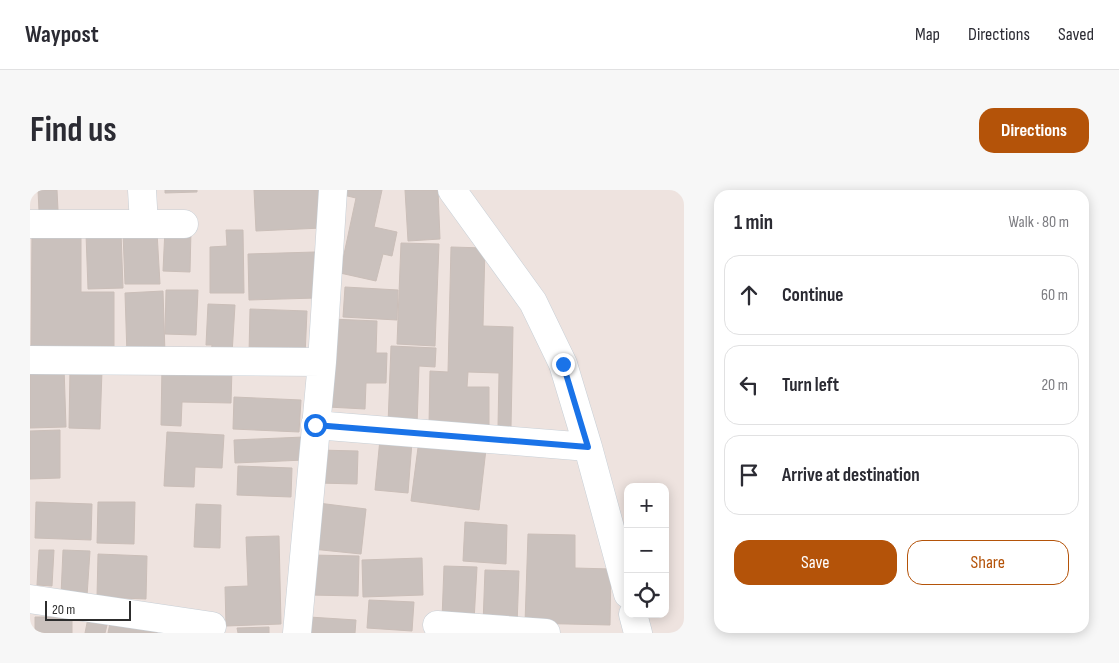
<!DOCTYPE html>
<html lang="en">
<head>
<meta charset="utf-8">
<style>
	:root { --surface:#fff; --page:#f7f7f7; --text:#2b2b33; --muted:#7c7c81; --line:#e1e1e2; --accent:#b45309 }
	body { margin:0; font-family:"Sofia Sans Condensed",sans-serif; background:var(--page); color:var(--text) }
	.controls { position:absolute; right:15px; bottom:15px; display:grid; overflow:hidden; border-radius:10px; box-shadow:0 2px 12px #0003 }
	.controls button { width:45px; height:45px; display:grid; place-items:center; padding:0; border:0; border-bottom:1px solid var(--line); background:var(--surface); color:var(--text); font:25px sans-serif }
	.scale { position:absolute; left:15px; bottom:12px; width:86px; box-sizing:border-box; padding-left:5px; border:2px solid #2d2d2d; border-top:0; font-size:14px; line-height:18px; white-space:nowrap; color:#2d2d2d; -webkit-text-stroke:4px #fff; paint-order:stroke }
	.stop { position:absolute; width:15px; height:15px; margin:-11px; border:4px solid #1a73e8; border-radius:50%; background:#fff }
	.stop.end { background:#1a73e8; border-color:#fff; box-shadow:0 1px 5px #0008 }
	.list { margin:0; padding:0; list-style:none }
	h2 { display:flex; justify-content:space-between; align-items:center; height:65px; margin:0; padding:0 20px; font-size:21px }
	h2 small { font-size:16px; font-weight:400; color:var(--muted) }
	.list li { display:grid; grid-template-columns:32px 1fr auto; gap:15px; align-items:center; box-sizing:border-box; height:80px; margin:0 10px 10px; padding:0 10px; border:1px solid var(--line); border-radius:15px }
	.list b { display:block; font-size:19px; white-space:nowrap }
	.list em { font-size:16px; font-style:normal; color:var(--muted) }
	.actions { display:flex; gap:10px; padding:15px 20px }
	.actions a { flex:1; padding:11px 0; border:1px solid var(--accent); border-radius:15px; text-align:center; font-size:18px; color:var(--accent) }
	.actions .main { background:var(--accent); color:#fff }
	.icon { flex:none; width:28px; height:28px; fill:none; stroke:currentColor; stroke-width:2; stroke-linecap:round; stroke-linejoin:round }
	.map { position:relative; flex:none; width:654px; height:443px; overflow:hidden; border-radius:15px }
	header { display:flex; align-items:center; gap:30px; box-sizing:border-box; height:70px; padding:0 25px; background:var(--surface); border-bottom:1px solid var(--line) }
	header strong { font-size:24px }
	nav { display:flex; gap:28px; margin-inline-start:auto; font-size:18px }
	.intro { display:flex; align-items:center; justify-content:space-between; box-sizing:border-box; height:120px; padding:0 30px }
	h1 { margin:0; font-size:35px }
	.button { padding:12px 22px; border-radius:15px; background:var(--accent); color:#fff; font-size:18px; font-weight:700 }
	main { display:flex; gap:30px; padding:0 30px }
	aside { flex:1; background:var(--surface); border-radius:15px; box-shadow:0 2px 12px #0003 }
	.map>svg:first-child { display:block }
	.building { fill:#cac1bd; stroke:#cabeb8 }
	.lines { fill:none; stroke-linecap:round; stroke-linejoin:round }
	.street-casing { stroke:#c7cfd6; stroke-width:29 }
	.street { stroke:#fff; stroke-width:28 }
	.route { stroke:#1a73e8; stroke-width:6 }
</style>
</head>
<body>
<header>
<strong>Waypost</strong>
<nav><a>Map</a><a>Directions</a><a>Saved</a></nav>
</header>
<div class="intro"><h1>Find us</h1><a class="button">Directions</a></div>
<main>
<div class="map">
<svg width="654" height="443" viewBox="0 0 654 443">
	<rect width="100%" height="100%" fill="#eee3df"/>
	<!-- building -->
	<path class="building" d="M 8,0 L 27,0 L 28,20 L 9,21 Z
		M 135,0 L 167,0 L 167,2 L 135,3 Z
		M 224,0 L 290,0 L 292,38 L 226,41 Z
		M 314,0 L 352,0 L 344,37 L 367,42 L 362,66 L 353,64 L 346,91 L 310,83 L 326,8 L 313,5 Z
		M 375,0 L 408,0 L 410,49 L 378,51 Z
		M 2,39 L 51,39 L 51,102 L 84,102 L 84,158 L 1,158 Z
		M 135,39 L 161,40 L 160,82 L 133,81 Z
		M 196,40 L 213,40 L 214,103 L 180,103 L 180,57 L 197,56 Z
		M 91,42 L 93,98 L 58,99 L 56,44 Z
		M 127,42 L 130,94 L 95,94 L 93,43 Z
		M 371,53 L 409,54 L 405,156 L 367,154 Z
		M 421,57 L 455,58 L 453,136 L 483,137 L 481,237 L 468,237 L 469,183 L 438,182 L 437,197 L 459,197 L 459,237 L 399,235 L 400,181 L 418,182 Z
		M 285,62 L 286,108 L 219,110 L 218,64 Z
		M 315,97 L 368,100 L 367,130 L 313,127 Z
		M 136,100 L 168,100 L 166,145 L 135,144 Z
		M 133,101 L 135,164 L 97,165 L 95,103 Z
		M 178,114 L 205,115 L 202,164 L 181,162 L 182,155 L 176,155 Z
		M 220,119 L 277,121 L 275,166 L 219,164 Z
		M 301,129 L 347,131 L 346,163 L 357,163 L 356,193 L 336,193 L 335,219 L 298,217 Z
		M 361,156 L 406,158 L 405,177 L 389,176 L 387,235 L 358,234 Z
		M 132,176 L 202,178 L 201,213 L 152,212 L 151,236 L 131,235 Z
		M 34,177 L 36,237 L 0,238 L 0,178 Z
		M 40,179 L 72,180 L 70,239 L 39,238 Z
		M 204,207 L 271,210 L 269,242 L 203,239 Z
		M 30,240 L 30,288 L 0,289 L 0,241 Z
		M 137,242 L 194,245 L 192,278 L 165,277 L 164,297 L 134,296 Z
		M 274,247 L 275,270 L 205,273 L 204,250 Z
		M 350,249 L 382,252 L 378,303 L 345,300 Z
		M 389,250 L 456,259 L 449,320 L 381,311 Z
		M 289,260 L 328,261 L 327,294 L 288,293 Z
		M 208,276 L 262,278 L 261,307 L 207,305 Z
		M 6,312 L 62,314 L 61,350 L 5,348 Z
		M 68,312 L 105,312 L 104,354 L 67,353 Z
		M 288,313 L 336,319 L 331,364 L 282,359 Z
		M 166,314 L 191,315 L 190,358 L 164,357 Z
		M 435,332 L 477,335 L 476,374 L 433,371 Z
		M 498,344 L 545,345 L 545,378 L 581,379 L 580,435 L 495,433 Z
		M 249,346 L 251,434 L 196,436 L 195,397 L 218,396 L 216,347 Z
		M 9,360 L 24,360 L 22,396 L 7,395 Z
		M 33,360 L 60,361 L 57,406 L 31,405 Z
		M 68,364 L 117,366 L 116,409 L 67,407 Z
		M 281,365 L 329,366 L 328,406 L 280,405 Z
		M 392,368 L 393,405 L 333,407 L 332,370 Z
		M 414,376 L 447,377 L 444,431 L 412,429 Z
		M 455,380 L 489,381 L 487,435 L 453,434 Z
		M 339,410 L 384,412 L 382,441 L 337,438 Z
		M 59,423 L 79,427 L 75,443 L 55,443 Z
		M 5,427 L 42,427 L 42,443 L 5,443 Z
		M 279,427 L 326,430 L 325,443 L 278,443 Z
		M 81,428 L 128,435 L 127,443 L 78,443 Z
		M 239,437 L 239,443 L 208,443 L 207,438 Z"/>
	<g class="lines">
		<!-- street casing -->
		<g class="street-casing">
			<path id="street" d="M 112,0 L 114,34
				M 422,0 L 503,112 L 533,174 L 558,257 L 598,404
				M 0,34 L 154,34
				M 0,170 L 292,172
				M 285,235 L 558,257
				M 0,409 L 182,436
				M 603,424 L 608,443
				M 407,435 L 516,443
				M 267,443 L 292,172 L 303,0"/>
		</g>
		<!-- street -->
		<use href="#street" class="street"/>
	</g>
	<g class="lines">
		<!-- route -->
		<path class="route" d="M 285,235 L 558,257 L 533,174"/>
	</g>
</svg>
<div class="controls">
<button>+</button>
<button>−</button>
<button><svg class="icon" aria-label="locate" viewBox="0 0 24 24"><circle cx="12" cy="12" r="6"/><path d="M12 2v4M12 18v4M2 12h4M18 12h4"/></svg></button>
</div>
<div class="scale">20 m</div>
<div class="stop" style="left:285px;top:235px"></div>
<div class="stop end" style="left:533px;top:174px"></div>
</div>
<aside>
<h2>1 min<small>Walk · 80 m</small></h2>
<ul class="list">
<li><svg class="icon" aria-label="ahead" viewBox="0 0 24 24"><path d="M12 20V5M6 11l6-6 6 6"/></svg><div><b>Continue</b></div><em>60 m</em></li>
<li><svg class="icon" aria-label="left" viewBox="0 0 24 24"><path d="M17 20v-9H6M10 6l-5 5 5 5"/></svg><div><b>Turn left</b></div><em>20 m</em></li>
<li><svg class="icon" aria-label="arrive" viewBox="0 0 24 24"><path d="M6 21V4h12l-3 4 3 4H6"/></svg><div><b>Arrive at destination</b></div></li>
</ul>
<div class="actions"><a class="main">Save</a><a>Share</a></div>
</aside>
</main>
</body>
</html>
